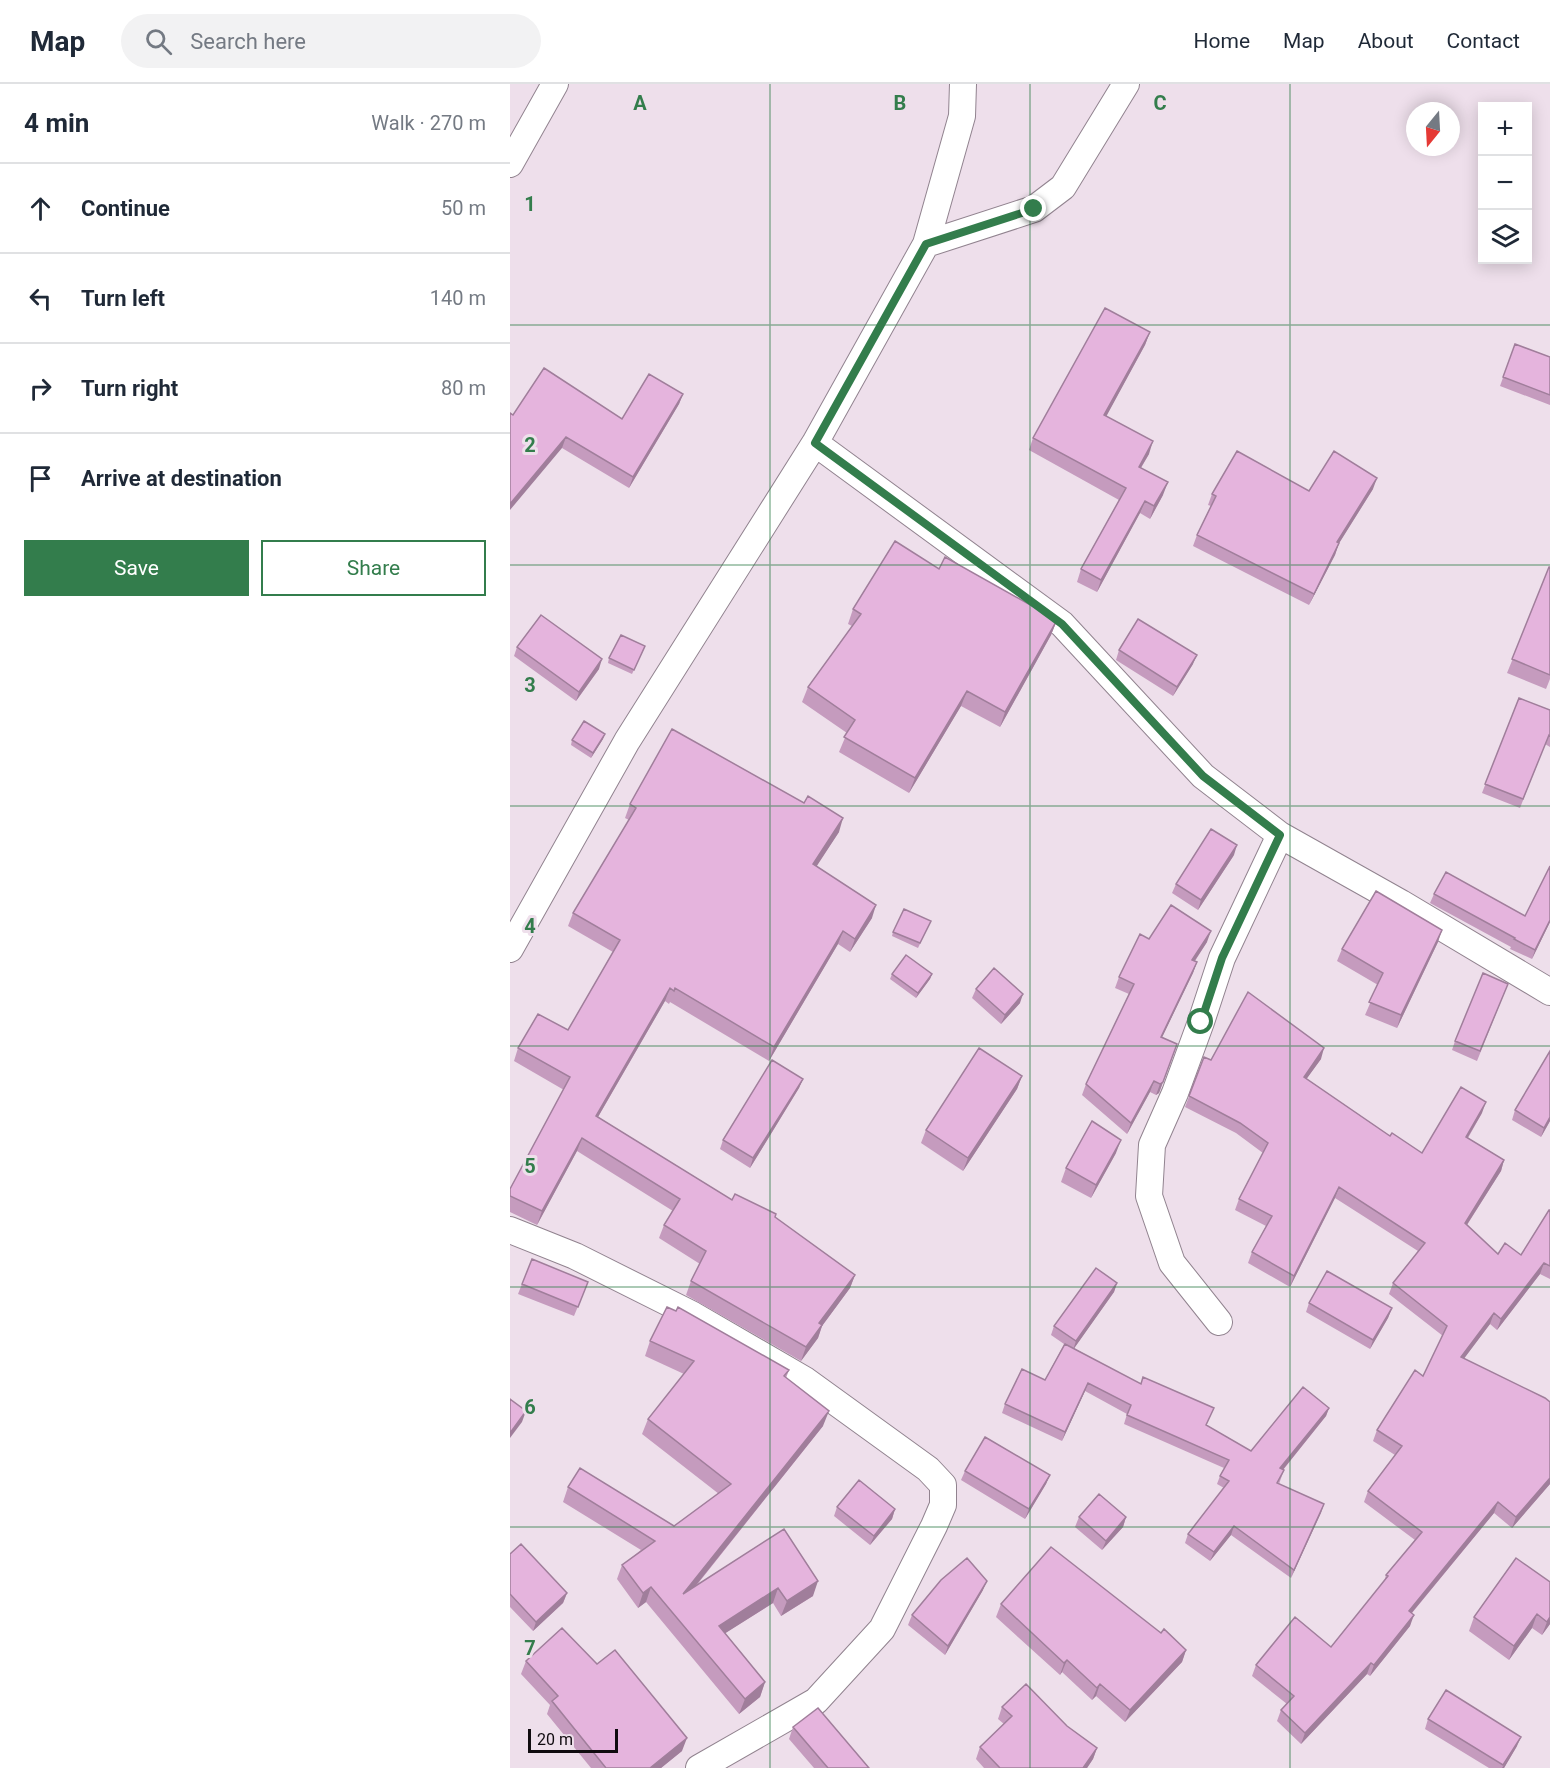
<!DOCTYPE html>
<html lang="en">
<head>
<meta charset="utf-8">
<style>
	:root { --surface:#fff; --page:#f2f2f3; --text:#1f2937; --muted:#747a83; --line:#e0e1e3; --accent:#337d4c }
	body { margin:0; font-family:Roboto,sans-serif; background:var(--page); color:var(--text) }
	.controls { position:absolute; right:18px; top:18px; display:grid; overflow:hidden; border-radius:0px; box-shadow:0 3px 15px #0003 }
	.controls button { width:54px; height:54px; display:grid; place-items:center; padding:0; border:0; border-bottom:2px solid var(--line); background:var(--surface); color:var(--text); font:30px sans-serif }
	.compass { position:absolute; left:896px; top:18px; width:54px; height:54px; border-radius:50%; background:var(--surface); box-shadow:0 3px 15px #0003; rotate:198deg }
	.scale { position:absolute; left:18px; bottom:15px; width:90px; box-sizing:border-box; padding-left:6px; border:3px solid #100b0f; border-top:0; font-size:16px; line-height:21px; white-space:nowrap; color:#100b0f; -webkit-text-stroke:4px #eedfeb; paint-order:stroke }
	.stop { position:absolute; width:18px; height:18px; margin:-14px; border:4px solid #337d4c; border-radius:50%; background:#fff }
	.stop.end { background:#337d4c; border-color:#fff; box-shadow:0 2px 6px #0008 }
	.list { margin:0; padding:0; list-style:none }
	h2 { display:flex; justify-content:space-between; align-items:center; height:78px; margin:0; padding:0 24px; font-size:26px }
	h2 small { font-size:20px; font-weight:400; color:var(--muted) }
	.list li { display:grid; grid-template-columns:39px 1fr auto; gap:18px; align-items:center; box-sizing:border-box; height:90px; padding:0 24px; border-top:2px solid var(--line) }
	.list b { display:block; font-size:22px; white-space:nowrap }
	.list em { font-size:20px; font-style:normal; color:var(--muted) }
	.actions { display:flex; gap:12px; padding:18px 24px }
	.actions a { flex:1; padding:14px 0; border:2px solid var(--accent); border-radius:0px; text-align:center; font-size:21px; color:var(--accent) }
	.actions .main { background:var(--accent); color:#fff }
	.icon { flex:none; width:33px; height:33px; fill:none; stroke:currentColor; stroke-width:2; stroke-linecap:round; stroke-linejoin:round }
	.map { position:relative; flex:none; width:1040px; height:1684px; overflow:hidden }
	header { display:flex; align-items:center; gap:36px; box-sizing:border-box; height:84px; padding:0 30px; background:var(--surface); border-bottom:2px solid var(--line) }
	header strong { font-size:28px }
	nav { display:flex; gap:33px; margin-inline-start:auto; font-size:21px }
	.search { width:420px; height:54px; background:var(--page); display:flex; align-items:center; gap:15px; box-sizing:border-box; padding:0 21px; border-radius:33px; color:var(--muted); font-size:22px }
	main { display:flex }
	aside { flex:1; background:var(--surface) }
	.map>svg:first-child { display:block }
	.lines { fill:none; stroke-linecap:round; stroke-linejoin:round }
	.street-casing { stroke:#91838f; stroke-width:28 }
	.street { stroke:#fff; stroke-width:26 }
	.wall { fill:#c59bbe }
	.shaded-wall { fill:#a07e9b }
	.building { fill:#e5b4dd; stroke:#a07e9b; stroke-width:1.5 }
	.route { stroke:#337d4c; stroke-width:8 }
	.grid { fill:none; stroke:#337d4c; stroke-width:1.5; stroke-opacity:0.55 }
	.grid-label { font-size:20px; text-anchor:middle; font-weight:bold; fill:#337d4c; stroke:#eedfeb; stroke-width:6; stroke-linejoin:round; paint-order:stroke }
</style>
</head>
<body>
<header>
<strong>Map</strong>
<div class="search"><svg class="icon" aria-label="search" viewBox="0 0 24 24"><circle cx="10" cy="10" r="6"/><path d="M15 15l6 6"/></svg>Search here</div>
<nav><a>Home</a><a>Map</a><a>About</a><a>Contact</a></nav>
</header>
<main>
<aside>
<h2>4 min<small>Walk · 270 m</small></h2>
<ul class="list">
<li><svg class="icon" aria-label="ahead" viewBox="0 0 24 24"><path d="M12 20V5M6 11l6-6 6 6"/></svg><div><b>Continue</b></div><em>50 m</em></li>
<li><svg class="icon" aria-label="left" viewBox="0 0 24 24"><path d="M17 20v-9H6M10 6l-5 5 5 5"/></svg><div><b>Turn left</b></div><em>140 m</em></li>
<li><svg class="icon" aria-label="right" viewBox="0 0 24 24"><path d="M7 20v-9h11M14 6l5 5-5 5"/></svg><div><b>Turn right</b></div><em>80 m</em></li>
<li><svg class="icon" aria-label="arrive" viewBox="0 0 24 24"><path d="M6 21V4h12l-3 4 3 4H6"/></svg><div><b>Arrive at destination</b></div></li>
</ul>
<div class="actions"><a class="main">Save</a><a>Share</a></div>
</aside>
<div class="map">
<svg width="1040" height="1684" viewBox="0 0 1040 1684">
	<rect width="100%" height="100%" fill="#eedfeb"/>
	<g class="lines">
		<!-- street casing -->
		<g class="street-casing">
			<path id="street" d="M 0,80 L 45,0
				M 416,160 L 524,125 L 553,103 L 616,0
				M 305,359 L 552,540 L 693,692 L 770,751 L 891,819 L 1040,908
				M 0,865 L 117,657 L 305,359 L 416,160 L 452,32 L 453,0
				M 0,1146 L 65,1172 L 183,1231 L 295,1296 L 418,1385 L 433,1401 L 433,1421 L 424,1442 L 372,1545 L 306,1617 L 189,1684
				M 709,1238 L 662,1179 L 639,1112 L 642,1061 L 665,1009 L 691,938 L 712,874 L 770,751"/>
		</g>
		<!-- street -->
		<use href="#street" class="street"/>
	</g>
	<!-- wall -->
	<path class="wall" d="M 640,248 L 635,261 L 596,332 L 639,370 L 631,384 L 653,411 L 640,435 L 630,429 L 587,508 L 567,498 L 571,485 L 609,416 L 519,366 L 523,354 Z
		M 1005,260 L 1040,273 L 1040,321 L 990,302 Z
		M 173,310 L 169,320 L 119,404 L 52,364 L 3,331 L 112,335 Z
		M 863,405 L 829,459 L 825,471 L 799,521 L 683,462 L 687,451 L 701,422 L 698,421 L 702,410 Z
		M 1040,483 L 1040,595 L 1036,605 L 997,589 Z
		M 429,485 L 547,536 L 541,551 L 490,643 L 451,622 L 399,709 L 329,668 L 337,649 L 292,618 L 298,603 L 342,542 L 338,540 L 343,525 Z
		M 7,563 L 89,585 L 66,617 L 4,572 Z
		M 609,566 L 683,580 L 663,612 L 606,576 Z
		M 133,567 L 122,590 L 98,579 L 99,574 Z
		M 1009,614 L 1040,626 L 1040,663 L 1035,660 L 1010,724 L 972,709 Z
		M 93,655 L 81,674 L 61,661 L 62,656 Z
		M 120,720 L 329,748 L 306,782 L 362,834 L 340,868 L 328,860 L 259,977 L 160,918 L 159,920 L 155,917 L 88,1033 L 222,1116 L 265,1133 L 345,1191 L 340,1204 L 312,1242 L 308,1254 L 291,1277 L 176,1211 L 181,1197 L 190,1180 L 149,1154 L 154,1141 L 163,1127 L 67,1067 L 27,1141 L 0,1128 L 0,1105 L 54,1006 L 4,977 L 8,964 L 58,946 L 103,868 L 58,842 L 63,829 L 119,736 L 115,734 Z
		M 724,771 L 688,826 L 662,809 L 666,800 Z
		M 924,810 L 1015,832 L 1040,838 L 1022,875 L 1000,865 L 1001,863 L 920,819 Z
		M 421,837 L 408,864 L 382,852 L 383,848 Z
		M 639,855 L 697,858 L 685,877 L 687,878 L 683,889 L 652,953 L 667,960 L 649,1009 L 646,1011 L 640,1008 L 617,1050 L 572,1011 L 576,1000 L 619,910 L 605,904 L 609,893 Z
		M 928,858 L 887,944 L 855,931 L 868,901 L 827,877 L 832,865 Z
		M 382,890 L 422,890 L 420,895 L 406,914 L 380,895 Z
		M 998,900 L 967,977 L 942,966 L 945,957 Z
		M 466,905 L 510,919 L 491,940 L 462,914 Z
		M 694,973 L 701,976 L 811,975 L 796,995 L 880,1052 L 912,1069 L 972,1029 L 958,1054 L 994,1076 L 991,1087 L 957,1141 L 988,1170 L 1011,1171 L 1040,1126 L 1040,1195 L 1030,1190 L 987,1246 L 980,1240 L 954,1274 L 1040,1400 L 1002,1444 L 984,1429 L 902,1529 L 900,1542 L 860,1592 L 857,1590 L 791,1660 L 767,1637 L 771,1626 L 777,1620 L 742,1592 L 746,1581 L 821,1563 L 874,1498 L 876,1491 L 905,1456 L 854,1418 L 858,1407 L 885,1371 L 863,1357 L 867,1346 L 913,1292 L 933,1252 L 879,1210 L 883,1199 L 908,1167 L 825,1114 L 780,1203 L 738,1179 L 742,1168 L 756,1142 L 725,1126 L 729,1115 L 753,1069 L 726,1049 L 675,1023 Z
		M 512,992 L 507,1005 L 453,1087 L 411,1059 L 416,1046 Z
		M 293,995 L 289,1004 L 240,1084 L 210,1065 L 213,1056 Z
		M 1005,1026 L 1040,1037 L 1031,1053 L 1002,1036 Z
		M 606,1069 L 581,1114 L 551,1098 L 556,1084 Z
		M 22,1175 L 78,1198 L 64,1232 L 8,1210 Z
		M 607,1199 L 604,1208 L 564,1264 L 741,1367 L 819,1324 L 816,1332 L 773,1386 L 774,1386 L 769,1400 L 814,1420 L 781,1494 L 721,1451 L 700,1477 L 675,1459 L 678,1450 L 714,1404 L 707,1400 L 710,1392 L 714,1384 L 614,1340 L 617,1330 L 575,1307 L 552,1357 L 492,1329 L 495,1320 L 535,1296 L 554,1260 L 541,1251 L 544,1242 Z
		M 799,1219 L 882,1224 L 878,1234 L 860,1265 L 796,1228 Z
		M 140,1257 L 279,1286 L 276,1294 L 313,1342 L 186,1502 L 274,1445 L 303,1512 L 271,1532 L 263,1519 L 215,1549 L 255,1598 L 250,1613 L 229,1630 L 136,1518 L 128,1524 L 107,1495 L 112,1481 L 131,1466 L 53,1418 L 58,1403 L 164,1442 L 209,1410 L 132,1350 L 138,1335 L 174,1290 L 135,1272 Z
		M 455,1387 L 540,1391 L 536,1400 L 515,1435 L 451,1396 Z
		M 327,1423 L 385,1425 L 382,1435 L 360,1461 L 324,1432 Z
		M 569,1433 L 616,1433 L 613,1443 L 592,1466 L 565,1443 Z
		M 0,1470 L 57,1509 L 53,1519 L 23,1547 L 0,1523 Z
		M 1006,1474 L 1040,1540 L 1032,1551 L 1022,1544 L 999,1576 L 959,1547 L 964,1533 Z
		M 473,1506 L 435,1571 L 398,1541 L 402,1531 Z
		M 491,1520 L 651,1549 L 676,1566 L 672,1578 L 615,1638 L 586,1612 L 582,1616 L 552,1588 L 550,1591 L 486,1533 Z
		M 16,1577 L 172,1667 L 151,1684 L 81,1684 L 37,1630 L 40,1621 L 11,1590 Z
		M 492,1623 L 557,1642 L 587,1664 L 583,1675 L 577,1684 L 474,1684 L 466,1675 L 470,1663 L 494,1640 L 488,1635 Z
		M 918,1635 L 1007,1662 L 994,1684 L 979,1684 L 915,1645 Z
		M 283,1643 L 359,1684 L 304,1684 L 279,1655 Z"/>
	<!-- shaded-wall -->
	<path class="shaded-wall" d="M 640,248 L 635,261 L 590,344 L 594,331 Z
		M 173,310 L 169,320 L 119,404 L 123,393 Z
		M 56,353 L 52,364 L 0,426 L 0,420 Z
		M 643,357 L 639,370 L 624,395 L 629,383 Z
		M 867,394 L 863,405 L 823,469 L 827,458 Z
		M 658,398 L 653,411 L 640,435 L 644,422 Z
		M 635,417 L 630,429 L 587,508 L 591,496 Z
		M 829,459 L 825,471 L 799,521 L 804,510 Z
		M 547,536 L 541,551 L 490,643 L 495,628 Z
		M 687,571 L 683,580 L 663,612 L 667,603 Z
		M 92,575 L 89,585 L 66,617 L 69,608 Z
		M 457,607 L 451,622 L 399,709 L 405,694 Z
		M 95,650 L 93,655 L 81,674 L 83,669 Z
		M 333,734 L 329,748 L 299,794 L 303,780 Z
		M 727,761 L 724,771 L 688,826 L 691,816 Z
		M 366,821 L 362,834 L 340,868 L 345,855 Z
		M 1040,836 L 1040,838 L 1022,875 L 1025,866 Z
		M 932,846 L 928,858 L 887,944 L 891,931 Z
		M 333,847 L 328,860 L 259,977 L 264,963 Z
		M 701,847 L 697,858 L 678,887 L 682,876 Z
		M 687,878 L 683,889 L 647,964 L 651,953 Z
		M 422,890 L 420,895 L 406,914 L 408,909 Z
		M 160,904 L 155,917 L 81,1045 L 86,1032 Z
		M 513,910 L 510,919 L 491,940 L 495,931 Z
		M 667,960 L 649,1009 L 646,1011 L 650,1000 Z
		M 814,964 L 811,975 L 790,1004 L 794,993 Z
		M 512,992 L 507,1005 L 453,1087 L 458,1074 Z
		M 293,995 L 289,1004 L 240,1084 L 243,1074 Z
		M 644,997 L 640,1008 L 617,1050 L 621,1039 Z
		M 976,1018 L 972,1029 L 952,1063 L 956,1053 Z
		M 1040,1033 L 1040,1037 L 1031,1053 L 1034,1044 Z
		M 72,1054 L 67,1067 L 27,1141 L 32,1127 Z
		M 611,1056 L 606,1069 L 581,1114 L 586,1101 Z
		M 994,1076 L 991,1087 L 951,1150 L 955,1139 Z
		M 829,1103 L 825,1114 L 780,1203 L 784,1192 Z
		M 1034,1179 L 1030,1190 L 987,1246 L 991,1235 Z
		M 345,1191 L 340,1204 L 312,1242 L 308,1254 L 291,1277 L 296,1263 L 309,1239 Z
		M 607,1199 L 604,1208 L 563,1266 L 566,1257 Z
		M 882,1224 L 878,1234 L 860,1265 L 863,1256 Z
		M 984,1229 L 980,1240 L 947,1284 L 951,1273 Z
		M 578,1299 L 575,1307 L 552,1357 L 555,1348 Z
		M 819,1324 L 816,1332 L 767,1393 L 770,1384 Z
		M 16,1327 L 12,1338 L 0,1354 L 0,1349 Z
		M 319,1327 L 313,1342 L 167,1525 L 173,1510 Z
		M 540,1391 L 536,1400 L 515,1435 L 519,1425 Z
		M 1040,1394 L 1040,1400 L 1002,1444 L 1006,1433 Z
		M 988,1418 L 984,1429 L 895,1537 L 899,1527 Z
		M 814,1420 L 811,1429 L 781,1494 L 784,1486 Z
		M 385,1425 L 382,1435 L 360,1461 L 364,1452 Z
		M 616,1433 L 613,1443 L 592,1466 L 596,1457 Z
		M 724,1442 L 721,1451 L 700,1477 L 704,1468 Z
		M 308,1497 L 303,1512 L 271,1532 L 277,1517 Z
		M 477,1497 L 473,1506 L 435,1571 L 438,1562 Z
		M 141,1503 L 136,1518 L 128,1524 L 133,1509 Z
		M 268,1504 L 263,1519 L 203,1557 L 209,1542 Z
		M 57,1509 L 53,1519 L 23,1547 L 26,1538 Z
		M 1027,1530 L 1022,1544 L 999,1576 L 1004,1562 Z
		M 904,1531 L 900,1542 L 860,1592 L 864,1581 Z
		M 1040,1533 L 1040,1540 L 1032,1551 L 1037,1538 Z
		M 676,1566 L 672,1578 L 615,1638 L 620,1626 Z
		M 557,1576 L 552,1588 L 550,1591 L 554,1579 Z
		M 861,1579 L 857,1590 L 791,1660 L 795,1649 Z
		M 255,1598 L 250,1613 L 229,1630 L 235,1615 Z
		M 590,1600 L 586,1612 L 582,1616 L 587,1604 Z
		M 1011,1653 L 1007,1662 L 994,1684 L 992,1684 Z
		M 177,1654 L 172,1667 L 151,1684 L 140,1684 Z
		M 587,1664 L 583,1675 L 577,1684 L 573,1684 Z"/>
	<!-- building -->
	<path class="building" d="M 595,224 L 640,248 L 594,331 L 643,357 L 629,383 L 658,398 L 644,422 L 635,417 L 591,496 L 571,485 L 616,404 L 523,354 Z
		M 1005,260 L 1040,273 L 1040,311 L 993,293 Z
		M 34,284 L 112,335 L 139,290 L 173,310 L 123,393 L 56,353 L 0,420 L 0,329 L 3,331 Z
		M 727,367 L 799,407 L 824,367 L 867,394 L 827,458 L 829,459 L 804,510 L 687,451 L 706,412 L 702,410 Z
		M 385,457 L 429,485 L 435,473 L 547,536 L 495,628 L 457,607 L 405,694 L 334,653 L 345,636 L 298,603 L 351,530 L 343,525 Z
		M 1039,483 L 1040,483 L 1040,591 L 1002,575 Z
		M 31,531 L 92,575 L 69,608 L 7,563 Z
		M 628,535 L 687,571 L 667,603 L 609,566 Z
		M 111,551 L 135,562 L 124,586 L 99,574 Z
		M 1009,614 L 1040,626 L 1040,652 L 1039,651 L 1013,715 L 975,700 Z
		M 74,637 L 95,650 L 83,669 L 62,656 Z
		M 162,645 L 294,719 L 298,712 L 333,734 L 303,780 L 366,821 L 345,855 L 333,847 L 264,963 L 165,904 L 164,907 L 160,904 L 86,1032 L 222,1116 L 225,1110 L 266,1130 L 265,1133 L 345,1191 L 309,1239 L 312,1241 L 296,1263 L 181,1197 L 196,1167 L 154,1141 L 170,1115 L 72,1054 L 32,1127 L 0,1112 L 0,1105 L 60,993 L 8,964 L 28,930 L 58,946 L 110,856 L 63,829 L 126,724 L 120,720 Z
		M 701,745 L 727,761 L 691,816 L 666,800 Z
		M 1040,782 L 1040,836 L 1025,866 L 1004,855 L 1005,854 L 924,810 L 936,788 L 1015,832 Z
		M 866,807 L 932,846 L 891,931 L 859,918 L 873,889 L 832,865 Z
		M 661,821 L 701,847 L 682,876 L 687,878 L 651,953 L 667,960 L 653,998 L 650,1000 L 644,997 L 621,1039 L 576,1000 L 624,900 L 609,893 L 630,850 L 639,855 Z
		M 394,825 L 421,837 L 410,859 L 383,848 Z
		M 396,871 L 422,890 L 408,909 L 382,890 Z
		M 484,884 L 513,910 L 495,931 L 466,905 Z
		M 973,889 L 998,900 L 970,967 L 945,957 Z
		M 738,908 L 814,964 L 794,993 L 880,1052 L 882,1049 L 912,1069 L 951,1003 L 976,1018 L 956,1053 L 994,1076 L 955,1139 L 988,1170 L 995,1159 L 1011,1171 L 1039,1126 L 1040,1126 L 1040,1182 L 1034,1179 L 991,1235 L 984,1229 L 951,1273 L 1035,1314 L 1040,1318 L 1040,1394 L 1006,1433 L 988,1418 L 899,1527 L 904,1531 L 864,1581 L 861,1579 L 795,1649 L 771,1626 L 784,1612 L 746,1581 L 785,1533 L 821,1563 L 878,1492 L 876,1491 L 912,1448 L 858,1407 L 892,1362 L 867,1346 L 905,1286 L 913,1292 L 937,1242 L 883,1199 L 915,1159 L 829,1103 L 784,1192 L 742,1168 L 762,1132 L 729,1115 L 758,1059 L 730,1039 L 679,1012 L 694,973 L 701,976 Z
		M 469,964 L 512,992 L 458,1074 L 416,1046 Z
		M 1040,967 L 1040,1033 L 1034,1044 L 1005,1026 Z
		M 262,976 L 293,995 L 243,1074 L 213,1056 Z
		M 582,1037 L 611,1056 L 586,1101 L 556,1084 Z
		M 22,1175 L 78,1198 L 68,1223 L 12,1200 Z
		M 586,1184 L 607,1199 L 566,1257 L 544,1242 Z
		M 817,1187 L 882,1224 L 863,1256 L 799,1219 Z
		M 157,1223 L 166,1227 L 168,1223 L 279,1286 L 274,1292 L 319,1327 L 173,1510 L 274,1445 L 308,1497 L 277,1517 L 268,1504 L 209,1542 L 255,1598 L 235,1615 L 141,1503 L 133,1509 L 112,1481 L 145,1457 L 58,1403 L 70,1384 L 164,1442 L 221,1400 L 138,1335 L 184,1277 L 140,1257 Z
		M 555,1260 L 631,1300 L 633,1293 L 704,1324 L 696,1341 L 741,1367 L 793,1303 L 819,1324 L 770,1384 L 774,1386 L 767,1399 L 814,1420 L 784,1486 L 724,1442 L 704,1468 L 678,1450 L 719,1397 L 710,1392 L 719,1376 L 617,1331 L 621,1321 L 578,1299 L 555,1348 L 495,1320 L 512,1285 L 535,1296 Z
		M 0,1315 L 16,1327 L 0,1349 Z
		M 475,1353 L 540,1391 L 519,1425 L 455,1387 Z
		M 349,1396 L 385,1425 L 364,1452 L 327,1423 Z
		M 589,1410 L 616,1433 L 596,1457 L 569,1433 Z
		M 11,1460 L 57,1509 L 26,1538 L 0,1510 L 0,1470 Z
		M 541,1463 L 651,1549 L 654,1545 L 676,1566 L 620,1626 L 590,1600 L 587,1604 L 557,1576 L 554,1579 L 491,1520 Z
		M 457,1474 L 477,1497 L 438,1562 L 402,1531 L 431,1496 Z
		M 1006,1474 L 1040,1498 L 1040,1533 L 1037,1538 L 1027,1530 L 1004,1562 L 964,1533 Z
		M 52,1544 L 87,1580 L 105,1566 L 177,1654 L 140,1684 L 96,1684 L 42,1617 L 48,1612 L 16,1577 Z
		M 516,1600 L 557,1642 L 587,1664 L 573,1684 L 490,1684 L 470,1663 L 502,1632 L 492,1623 Z
		M 936,1606 L 1011,1653 L 993,1681 L 918,1635 Z
		M 308,1624 L 359,1684 L 318,1684 L 283,1643 Z"/>
	<g class="lines">
		<!-- route -->
		<path class="route" d="M 524,125 L 416,160 L 305,359 L 552,540 L 693,692 L 770,751 L 712,874 L 691,938"/>
	</g>
	<!-- grid -->
	<path class="grid" d="M 260,0 L 260,1684M 520,0 L 520,1684M 780,0 L 780,1684M 0,241 L 1040,241M 0,481 L 1040,481M 0,722 L 1040,722M 0,962 L 1040,962M 0,1203 L 1040,1203M 0,1443 L 1040,1443"/>
	<g class="grid-label">
		<text x="130" y="26">A</text>
		<text x="390" y="26">B</text>
		<text x="650" y="26">C</text>
		<text x="20" y="127">1</text>
		<text x="20" y="368">2</text>
		<text x="20" y="608">3</text>
		<text x="20" y="849">4</text>
		<text x="20" y="1089">5</text>
		<text x="20" y="1330">6</text>
		<text x="20" y="1571">7</text>
	</g>
</svg>
<div class="controls">
<button>+</button>
<button>−</button>
<button><svg class="icon" aria-label="layers" viewBox="0 0 24 24"><path d="M12 4l9 5-9 5-9-5zM3 14l9 5 9-5"/></svg></button>
</div>
<svg class="compass" viewBox="-18 -18 36 36"><path d="M0-13l5 13h-10z" fill="#e53935"/><path d="M0 13l5-13h-10z" fill="#747a83"/></svg>
<div class="scale">20 m</div>
<div class="stop" style="left:691px;top:938px"></div>
<div class="stop end" style="left:524px;top:125px"></div>
</div>
</main>
</body>
</html>
